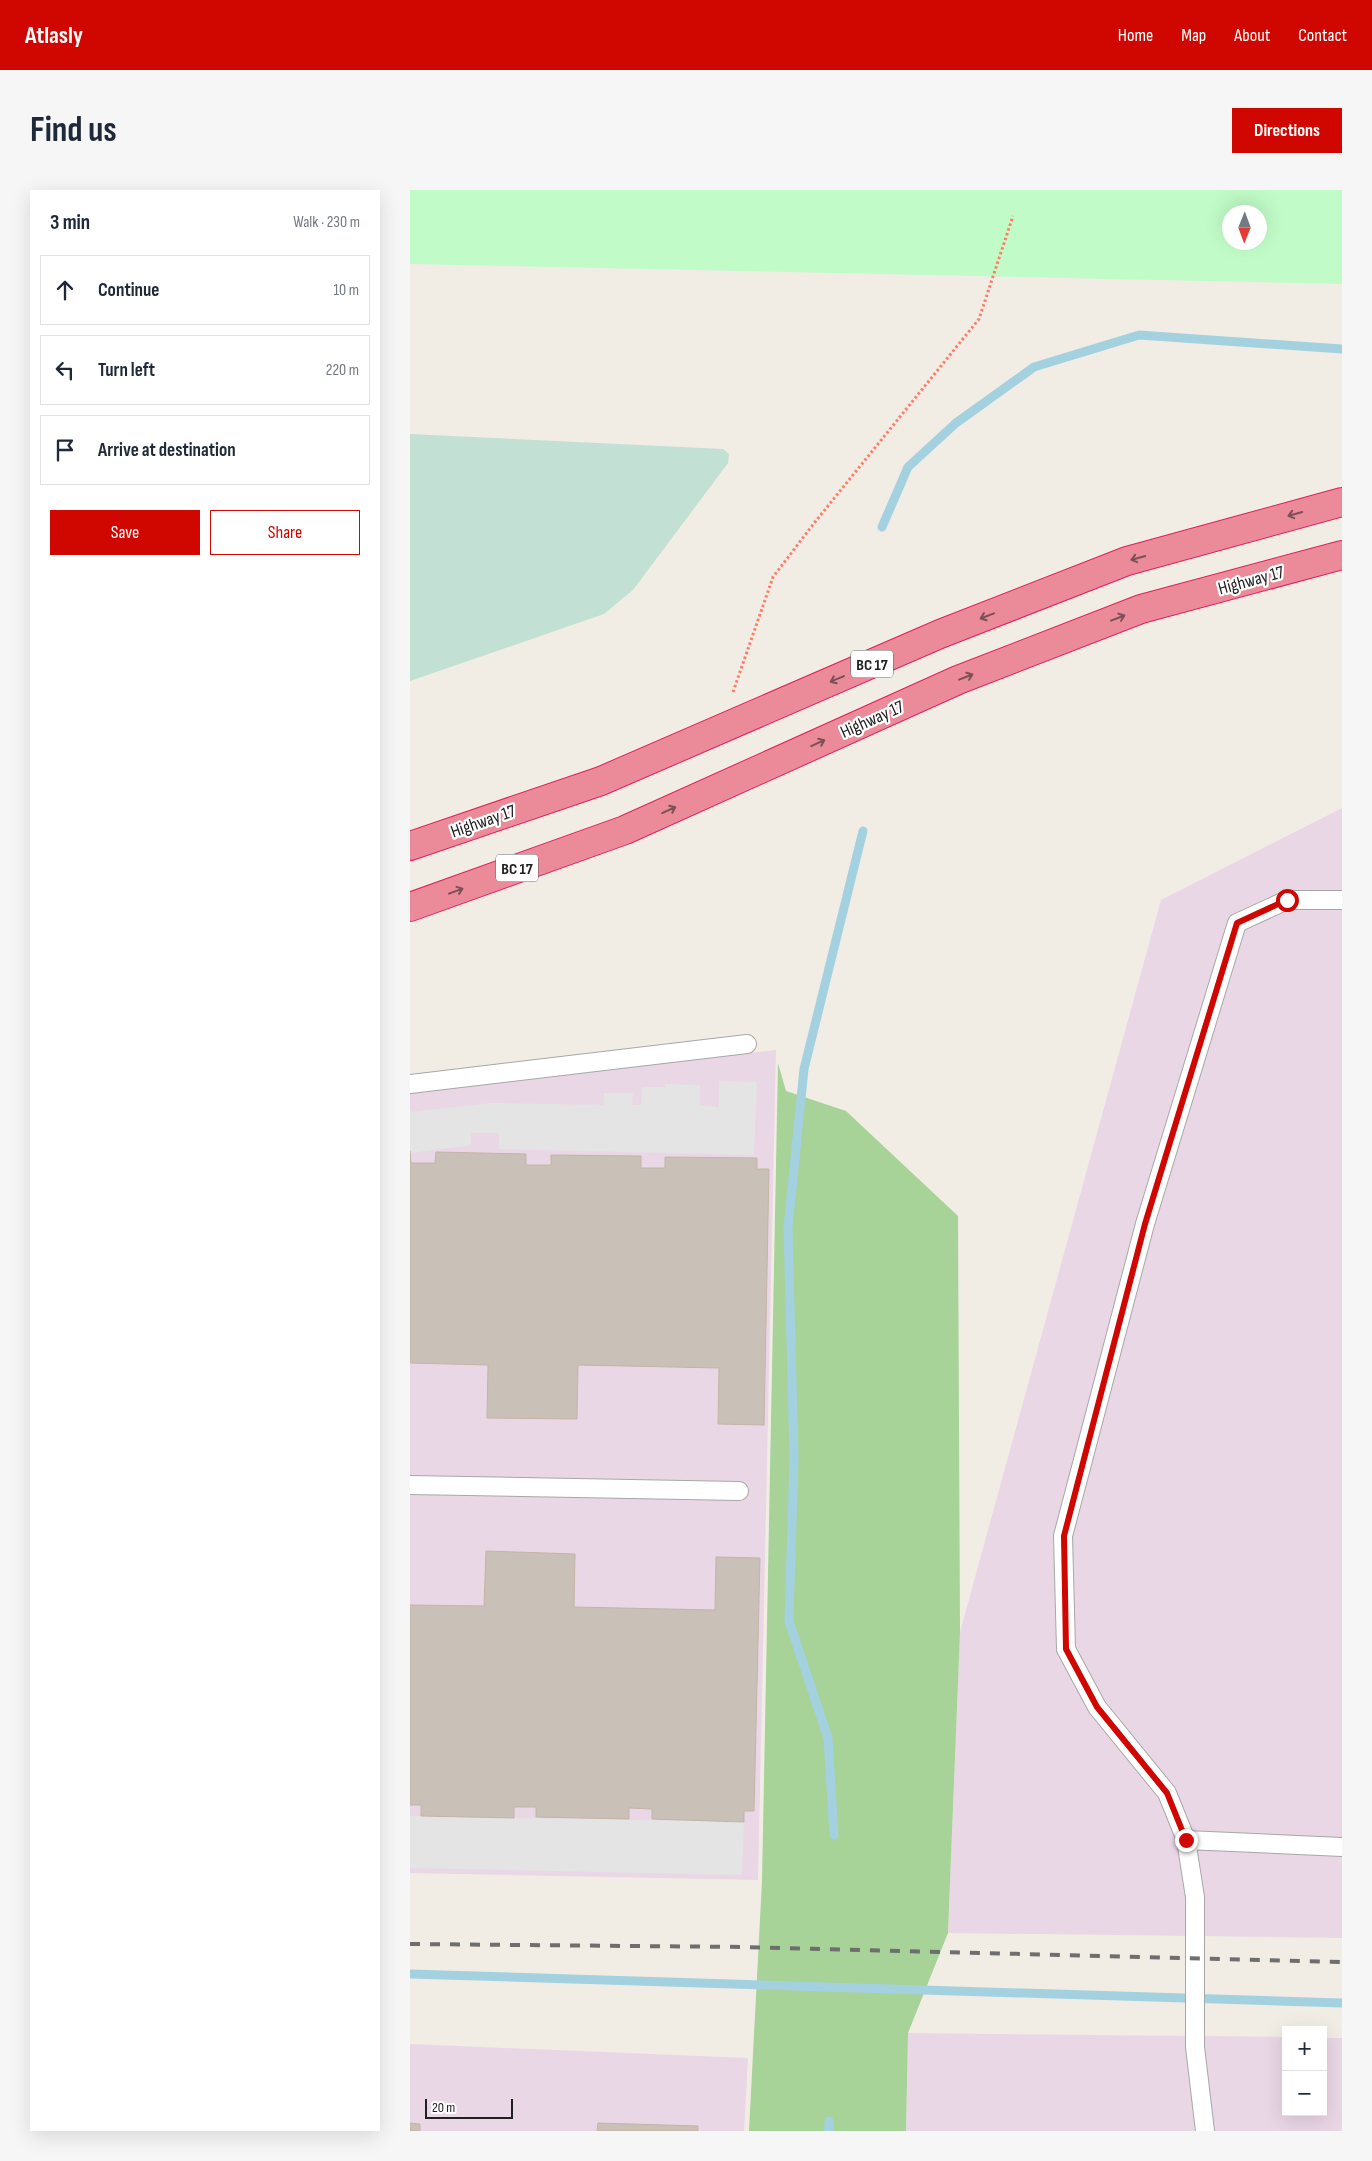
<!DOCTYPE html>
<html lang="en">
<head>
<meta charset="utf-8">
<style>
	:root { --surface:#fff; --page:#f6f6f7; --text:#1f2937; --muted:#747a83; --line:#e0e1e3; --accent:#cf0700 }
	body { margin:0; font-family:"Sofia Sans Condensed",sans-serif; background:var(--page); color:var(--text) }
	.controls { position:absolute; right:15px; bottom:15px; display:grid; overflow:hidden; border-radius:0px; box-shadow:0 5px 20px #0002 }
	.controls button { width:45px; height:45px; display:grid; place-items:center; padding:0; border:0; border-bottom:1px solid var(--line); background:var(--surface); color:var(--text); font:25px sans-serif }
	.compass { position:absolute; left:812px; top:15px; width:45px; height:45px; border-radius:50%; background:var(--surface); box-shadow:0 5px 20px #0002; rotate:181deg }
	.scale { position:absolute; left:15px; bottom:12px; width:88px; box-sizing:border-box; padding-left:5px; border:2px solid #202020; border-top:0; font-size:14px; line-height:18px; white-space:nowrap; color:#202020; -webkit-text-stroke:4px #fff; paint-order:stroke }
	.stop { position:absolute; width:15px; height:15px; margin:-11px; border:4px solid #cf0700; border-radius:50%; background:#fff }
	.stop.end { background:#cf0700; border-color:#fff; box-shadow:0 1px 5px #0008 }
	.list { margin:0; padding:0; list-style:none }
	h2 { display:flex; justify-content:space-between; align-items:center; height:65px; margin:0; padding:0 20px; font-size:21px }
	h2 small { font-size:16px; font-weight:400; color:var(--muted) }
	.list li { display:grid; grid-template-columns:32px 1fr auto; gap:15px; align-items:center; box-sizing:border-box; height:70px; margin:0 10px 10px; padding:0 10px; border:1px solid var(--line); border-radius:0px }
	.list b { display:block; font-size:19px; white-space:nowrap }
	.list em { font-size:16px; font-style:normal; color:var(--muted) }
	.actions { display:flex; gap:10px; padding:15px 20px }
	.actions a { flex:1; padding:11px 0; border:1px solid var(--accent); border-radius:0px; text-align:center; font-size:18px; color:var(--accent) }
	.actions .main { background:var(--accent); color:#fff }
	.icon { flex:none; width:28px; height:28px; fill:none; stroke:currentColor; stroke-width:2; stroke-linecap:round; stroke-linejoin:round }
	.map { position:relative; flex:none; width:932px; height:1941px; overflow:hidden; border-radius:0px }
	header { display:flex; align-items:center; gap:30px; box-sizing:border-box; height:70px; padding:0 25px; background:var(--accent); color:#fff }
	header strong { font-size:24px }
	nav { display:flex; gap:28px; margin-inline-start:auto; font-size:18px }
	.intro { display:flex; align-items:center; justify-content:space-between; box-sizing:border-box; height:120px; padding:0 30px }
	h1 { margin:0; font-size:35px }
	.button { padding:12px 22px; border-radius:0px; background:var(--accent); color:#fff; font-size:18px; font-weight:700 }
	main { display:flex; gap:30px; padding:0 30px }
	aside { flex:1; background:var(--surface); border-radius:0px; box-shadow:0 5px 20px #0002 }
	.map>svg:first-child { display:block }
	.industrial { fill:#ead7e6 }
	.forest { fill:#a7d298 }
	.wetland { fill:#c2e0d3 }
	.park { fill:#c1fcc8; fill-rule:evenodd }
	.parking { fill:#e4e4e4 }
	.lines { fill:none; stroke-linecap:round; stroke-linejoin:round }
	.stream { stroke:#a4d1e0; stroke-width:9 }
	.building { fill:#c9c0b8; stroke:#c3b4a7 }
	.lane-casing { stroke:#a7a7a7; stroke-width:20 }
	.highway-casing { stroke:#e41e5b; stroke-width:30 }
	.path { stroke:#ff7d68; stroke-width:3; stroke-dasharray:2.5 2.5; stroke-linecap:butt }
	.lane { stroke:#fff; stroke-width:18 }
	.highway { stroke:#eb8a99; stroke-width:28 }
	.rail { stroke:#6e6e6e; stroke-width:4; stroke-dasharray:10 10; stroke-linecap:butt }
	.oneway { stroke:#7b5056 }
	.route { stroke:#cf0700; stroke-width:6 }
	.labels { text-anchor:middle; stroke-width:4.5; stroke-linejoin:round; paint-order:stroke }
	.shield { fill:#fff; stroke:#636363; stroke-width:1 }
	.shield-label { font-size:16px; font-weight:bold; fill:#202020 }
	.street-label { font-size:18px; fill:#202020; stroke:#fff }
</style>
</head>
<body>
<header>
<strong>Atlasly</strong>
<nav><a>Home</a><a>Map</a><a>About</a><a>Contact</a></nav>
</header>
<div class="intro"><h1>Find us</h1><a class="button">Directions</a></div>
<main>
<aside>
<h2>3 min<small>Walk · 230 m</small></h2>
<ul class="list">
<li><svg class="icon" aria-label="ahead" viewBox="0 0 24 24"><path d="M12 20V5M6 11l6-6 6 6"/></svg><div><b>Continue</b></div><em>10 m</em></li>
<li><svg class="icon" aria-label="left" viewBox="0 0 24 24"><path d="M17 20v-9H6M10 6l-5 5 5 5"/></svg><div><b>Turn left</b></div><em>220 m</em></li>
<li><svg class="icon" aria-label="arrive" viewBox="0 0 24 24"><path d="M6 21V4h12l-3 4 3 4H6"/></svg><div><b>Arrive at destination</b></div></li>
</ul>
<div class="actions"><a class="main">Save</a><a>Share</a></div>
</aside>
<div class="map">
<svg width="932" height="1941" viewBox="0 0 932 1941">
	<rect width="100%" height="100%" fill="#f1ede5"/>
	<!-- industrial -->
	<path class="industrial" d="M 932,618 L 932,1748 L 538,1743 L 550,1442 L 751,710 Z
		M 366,860 L 348,1690 L 0,1683 L 0,900 Z
		M 498,1843 L 876,1847 L 876,1922 L 913,1922 L 913,1848 L 932,1848 L 932,1941 L 496,1941 Z
		M 0,1854 L 338,1868 L 334,1941 L 0,1941 Z"/>
	<!-- forest -->
	<path class="forest" d="M 368,873 L 376,901 L 436,921 L 548,1026 L 550,1442 L 538,1743 L 498,1843 L 496,1941 L 339,1941 L 352,1691 Z"/>
	<!-- wetland -->
	<path class="wetland" d="M 0,244 L 313,259 L 319,264 L 318,273 L 223,400 L 194,424 L 0,491 Z"/>
	<!-- park -->
	<path class="park" d="M 0,0 L 932,0 L 932,94 L 0,74 ZM 819,22 L 849,22 L 849,52 L 819,52 Z"/>
	<!-- parking -->
	<path class="parking" d="M 309,891 L 347,892 L 344,965 L 89,959 L 89,943 L 61,943 L 61,955 L 0,963 L 0,922 L 81,913 L 194,915 L 194,903 L 223,903 L 222,915 L 231,915 L 232,897 L 255,897 L 255,894 L 290,895 L 290,915 L 309,917 Z
		M 0,1626 L 334,1632 L 332,1685 L 0,1678 Z"/>
	<g class="lines">
		<!-- stream -->
		<path class="stream" d="M 472,337 L 498,277 L 546,233 L 624,177 L 729,145 L 932,159
			M 424,1645 L 418,1548 L 379,1431 L 384,1268 L 378,1037 L 394,879 L 453,641
			M 0,1784 L 932,1813
			M 419,1931 L 419,1941"/>
	</g>
	<!-- building -->
	<path class="building" d="M 0,961 L 1,973 L 25,973 L 26,962 L 116,964 L 116,975 L 141,975 L 141,965 L 231,966 L 231,978 L 255,978 L 255,967 L 347,968 L 347,979 L 359,979 L 354,1235 L 308,1234 L 309,1178 L 168,1175 L 167,1229 L 77,1228 L 78,1175 L 0,1173 Z
		M 76,1361 L 165,1364 L 164,1417 L 305,1420 L 306,1367 L 350,1368 L 344,1621 L 334,1621 L 334,1632 L 242,1629 L 242,1619 L 219,1618 L 219,1629 L 126,1627 L 126,1617 L 104,1617 L 104,1628 L 11,1626 L 11,1615 L 0,1615 L 0,1415 L 74,1416 Z
		M 0,1933 L 10,1934 L 10,1941 L 0,1941 Z
		M 188,1933 L 288,1936 L 288,1941 L 187,1941 Z"/>
	<g class="lines">
		<!-- lane casing -->
		<g class="lane-casing">
			<path id="lane" d="M 0,894 L 337,854
				M 0,1295 L 329,1301
				M 776,1650 L 932,1657
				M 795,1941 L 785,1857 L 785,1707 L 776,1650 L 757,1603 L 687,1517 L 656,1459 L 653,1346 L 735,1034 L 827,733 L 877,710 L 932,710"/>
		</g>
		<!-- highway casing -->
		<g class="highway-casing">
			<path id="highway" d="M 0,656 L 191,591 L 530,444 L 717,371 L 932,312
				M 0,717 L 215,640 L 548,490 L 731,419 L 932,365"/>
		</g>
		<!-- path -->
		<path class="path" d="M 323,502 L 363,387 L 405,332 L 569,129 L 603,26"/>
		<!-- lane -->
		<use href="#lane" class="lane"/>
		<!-- highway -->
		<use href="#highway" class="highway"/>
		<!-- rail -->
		<path class="rail" d="M 0,1754 L 334,1757 L 932,1772"/>
	</g>
	<!-- one-way arrows -->
	<defs><path id="oneway-shaft" d="M-6 0H5M1.5-3L5.5 0L1.5 3" fill="none" stroke-width="1.6" stroke-linecap="round" stroke-linejoin="round" transform="scale(1.25)"/></defs>
	<g class="oneway">
		<use href="#oneway-shaft" transform="translate(885 324) rotate(164)"/>
		<use href="#oneway-shaft" transform="translate(728 368) rotate(164)"/>
		<use href="#oneway-shaft" transform="translate(577 426) rotate(159)"/>
		<use href="#oneway-shaft" transform="translate(708 428) rotate(-21)"/>
		<use href="#oneway-shaft" transform="translate(556 487) rotate(-21)"/>
		<use href="#oneway-shaft" transform="translate(427 489) rotate(157)"/>
		<use href="#oneway-shaft" transform="translate(408 553) rotate(-24)"/>
		<use href="#oneway-shaft" transform="translate(259 620) rotate(-24)"/>
		<use href="#oneway-shaft" transform="translate(46 701) rotate(-20)"/>
	</g>
	<g class="lines">
		<!-- route -->
		<path class="route" d="M 776,1650 L 757,1603 L 687,1517 L 656,1459 L 654,1346 L 735,1034 L 827,733 L 877,710"/>
	</g>
	<g class="labels">
		<!-- shield labels -->
		<g class="shield">
			<rect x="441" y="460.5" width="42" height="27" rx="4"/>
			<rect x="86" y="664.5" width="42" height="27" rx="4"/>
		</g>
		<g class="shield-label">
			<text x="462" y="480">BC 17</text>
			<text x="107" y="684">BC 17</text>
		</g>
		<!-- street labels -->
		<g class="street-label">
			<text transform="translate(841 390) rotate(-15)" y="6">Highway 17</text>
			<text transform="translate(462 529) rotate(-24)" y="6">Highway 17</text>
			<text transform="translate(73 631) rotate(-19)" y="6">Highway 17</text>
		</g>
	</g>
</svg>
<div class="controls">
<button>+</button>
<button>−</button>
</div>
<svg class="compass" viewBox="-18 -18 36 36"><path d="M0-13l5 13h-10z" fill="#e53935"/><path d="M0 13l5-13h-10z" fill="#747a83"/></svg>
<div class="scale">20 m</div>
<div class="stop" style="left:877px;top:710px"></div>
<div class="stop end" style="left:776px;top:1650px"></div>
</div>
</main>
</body>
</html>
